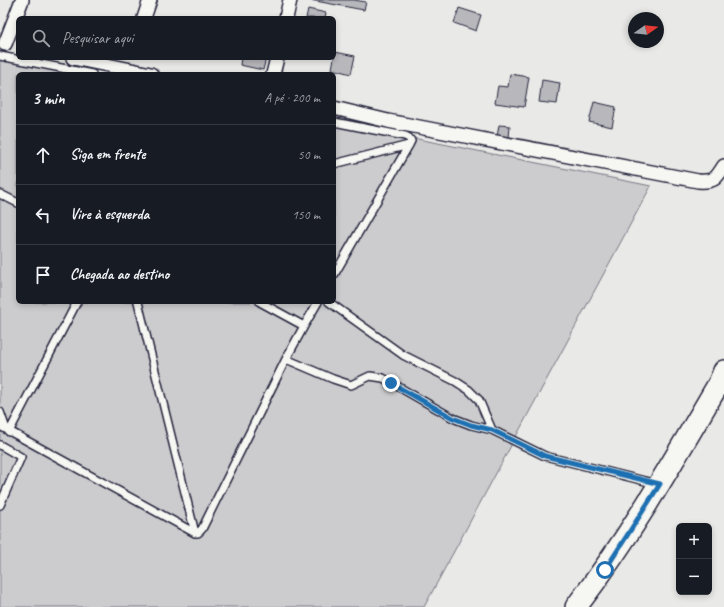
<!DOCTYPE html>
<html lang="pt">
<head>
<meta charset="utf-8">
<style>
	:root { --surface:#171b24; --page:#242831; --text:#f1f3f6; --muted:#9ea1a6; --line:#363941 }
	body { margin:0; font-family:Caveat,sans-serif; background:var(--page); color:var(--text) }
	.controls { position:absolute; right:12px; bottom:12px; display:grid; overflow:hidden; border-radius:6px; box-shadow:0 2px 6px #0003 }
	.controls button { width:36px; height:36px; display:grid; place-items:center; padding:0; border:0; border-bottom:1px solid var(--line); background:var(--surface); color:var(--text); font:20px sans-serif }
	.compass { position:absolute; left:628px; top:12px; width:36px; height:36px; border-radius:50%; background:var(--surface); box-shadow:0 2px 6px #0003; rotate:76deg }
	.stop { position:absolute; width:12px; height:12px; margin:-9px; border:3px solid #1f6fb2; border-radius:50%; background:#fff }
	.stop.end { background:#1f6fb2; border-color:#fff; box-shadow:0 1px 4px #0008 }
	.list { margin:0; padding:0; list-style:none }
	h2 { display:flex; justify-content:space-between; align-items:center; height:52px; margin:0; padding:0 16px; font-size:17px }
	h2 small { font-size:13px; font-weight:400; color:var(--muted) }
	.list li { display:grid; grid-template-columns:26px 1fr auto; gap:12px; align-items:center; box-sizing:border-box; height:60px; padding:0 16px; border-top:1px solid var(--line) }
	.list b { display:block; font-size:15px; white-space:nowrap }
	.list em { font-size:13px; font-style:normal; color:var(--muted) }
	.icon { flex:none; width:22px; height:22px; fill:none; stroke:currentColor; stroke-width:2; stroke-linecap:round; stroke-linejoin:round }
	.map { position:relative; flex:none; width:724px; height:607px; overflow:hidden }
	.search { position:absolute; background:var(--surface); box-shadow:0 2px 6px #0003; left:16px; top:16px; width:320px; height:44px; display:flex; align-items:center; gap:10px; box-sizing:border-box; padding:0 14px; border-radius:6px; color:var(--muted); font-size:15px }
	.panel { position:absolute; background:var(--surface); box-shadow:0 2px 6px #0003; left:16px; top:72px; width:320px; height:232px; border-radius:6px }
	.map>svg:first-child { display:block }
	.green { fill:#ccccce; stroke:#777784 }
	.building { fill:#b8b8bc; stroke:#22223b }
	.lines { fill:none; stroke-linecap:round; stroke-linejoin:round }
	.service-casing { stroke:#22223b; stroke-width:10 }
	.minor-casing { stroke:#22223b; stroke-width:16 }
	.primary-casing { stroke:#22223b; stroke-width:24 }
	.service { stroke:#f6f6f2; stroke-width:7 }
	.minor { stroke:#f6f6f2; stroke-width:13 }
	.primary { stroke:#f6f6f2; stroke-width:21 }
	.route { stroke:#1f6fb2; stroke-width:5 }
</style>
</head>
<body>
<div class="map">
<svg width="724" height="607" viewBox="0 0 724 607">
	<rect width="100%" height="100%" fill="#e9e9e7"/>
	<filter id="ink" filterUnits="userSpaceOnUse"><feTurbulence type="fractalNoise" baseFrequency=".025" numOctaves="2"/><feDisplacementMap in="SourceGraphic" scale="8" xChannelSelector="R" yChannelSelector="G"/><feConvolveMatrix kernelMatrix="1 2 1 2 8 2 1 2 1" color-interpolation-filters="sRGB"/></filter>
	<g filter="url(#ink)">
		<!-- green -->
		<path class="green" d="M 0,55 L 93,74 L 18,74 L 18,302 L 334,302 L 334,122 L 651,186 L 424,607 L 0,607 Z"/>
		<!-- building -->
		<path class="building" d="M 310,0 L 354,0 L 366,2 L 364,10 Z
			M 459,8 L 481,15 L 476,31 L 454,23 Z
			M 308,9 L 326,13 L 325,18 L 306,18 Z
			M 335,52 L 355,56 L 351,74 L 332,69 Z
			M 241,58 L 266,58 L 263,70 L 240,65 Z
			M 510,74 L 529,77 L 524,107 L 495,103 L 498,86 L 508,87 Z
			M 542,80 L 560,83 L 557,104 L 539,102 Z
			M 594,102 L 616,107 L 612,127 L 589,122 Z
			M 499,125 L 510,126 L 509,138 L 497,137 Z"/>
		<g class="lines">
			<!-- service casing -->
			<g class="service-casing">
				<path id="service" d="M 0,56 L 92,74
					M 334,122 L 405,136 L 409,138 L 411,141 L 409,145 L 334,275
					M 334,164 L 409,145
					M 0,194 L 18,203
					M 138,302 L 195,533
					M 260,302 L 304,326
					M 329,302 L 403,355 L 455,381 L 469,390 L 479,400 L 492,430
					M 286,359 L 333,379 L 351,385 L 370,376 L 383,378 L 453,418 L 471,425 L 492,430 L 545,456 L 657,484
					M 0,412 L 6,429
					M 0,426 L 195,533 L 198,533 L 202,529 L 286,359 L 304,326 L 318,302
					M 9,432 L 77,302
					M 0,445 L 21,457 L 0,505"/>
			</g>
			<!-- minor casing -->
			<g class="minor-casing">
				<path id="minor" d="M 144,18 L 150,0
					M 286,18 L 290,0
					M 5,44 L 22,0
					M 73,58 L 151,74
					M 273,74 L 277,58
					M 334,108 L 388,121 L 698,181 C 714,182 716,179 724,166"/>
			</g>
			<!-- primary casing -->
			<g class="primary-casing">
				<path id="primary" d="M 576,607 C 630,537 674,460 719,383 L 724,371"/>
			</g>
			<!-- service -->
			<use href="#service" class="service"/>
			<!-- minor -->
			<use href="#minor" class="minor"/>
			<!-- primary -->
			<use href="#primary" class="primary"/>
		</g>
	</g>
	<g class="lines" filter="url(#ink)">
		<!-- route -->
		<path class="route" d="M 391,383 L 453,418 L 471,425 L 492,430 L 545,456 L 660,484 L 605,570"/>
	</g>
</svg>
<div class="controls">
<button>+</button>
<button>−</button>
</div>
<svg class="compass" viewBox="-18 -18 36 36"><path d="M0-13l5 13h-10z" fill="#e53935"/><path d="M0 13l5-13h-10z" fill="#9ea1a6"/></svg>
<div class="stop" style="left:605px;top:570px"></div>
<div class="stop end" style="left:391px;top:383px"></div>
<div class="search"><svg class="icon" aria-label="search" viewBox="0 0 24 24"><circle cx="10" cy="10" r="6"/><path d="M15 15l6 6"/></svg>Pesquisar aqui</div>
<section class="panel">
<h2>3 min<small>A pé · 200 m</small></h2>
<ul class="list">
<li><svg class="icon" aria-label="ahead" viewBox="0 0 24 24"><path d="M12 20V5M6 11l6-6 6 6"/></svg><div><b>Siga em frente</b></div><em>50 m</em></li>
<li><svg class="icon" aria-label="left" viewBox="0 0 24 24"><path d="M17 20v-9H6M10 6l-5 5 5 5"/></svg><div><b>Vire à esquerda</b></div><em>150 m</em></li>
<li><svg class="icon" aria-label="arrive" viewBox="0 0 24 24"><path d="M6 21V4h12l-3 4 3 4H6"/></svg><div><b>Chegada ao destino</b></div></li>
</ul>
</section>
</div>
</body>
</html>
